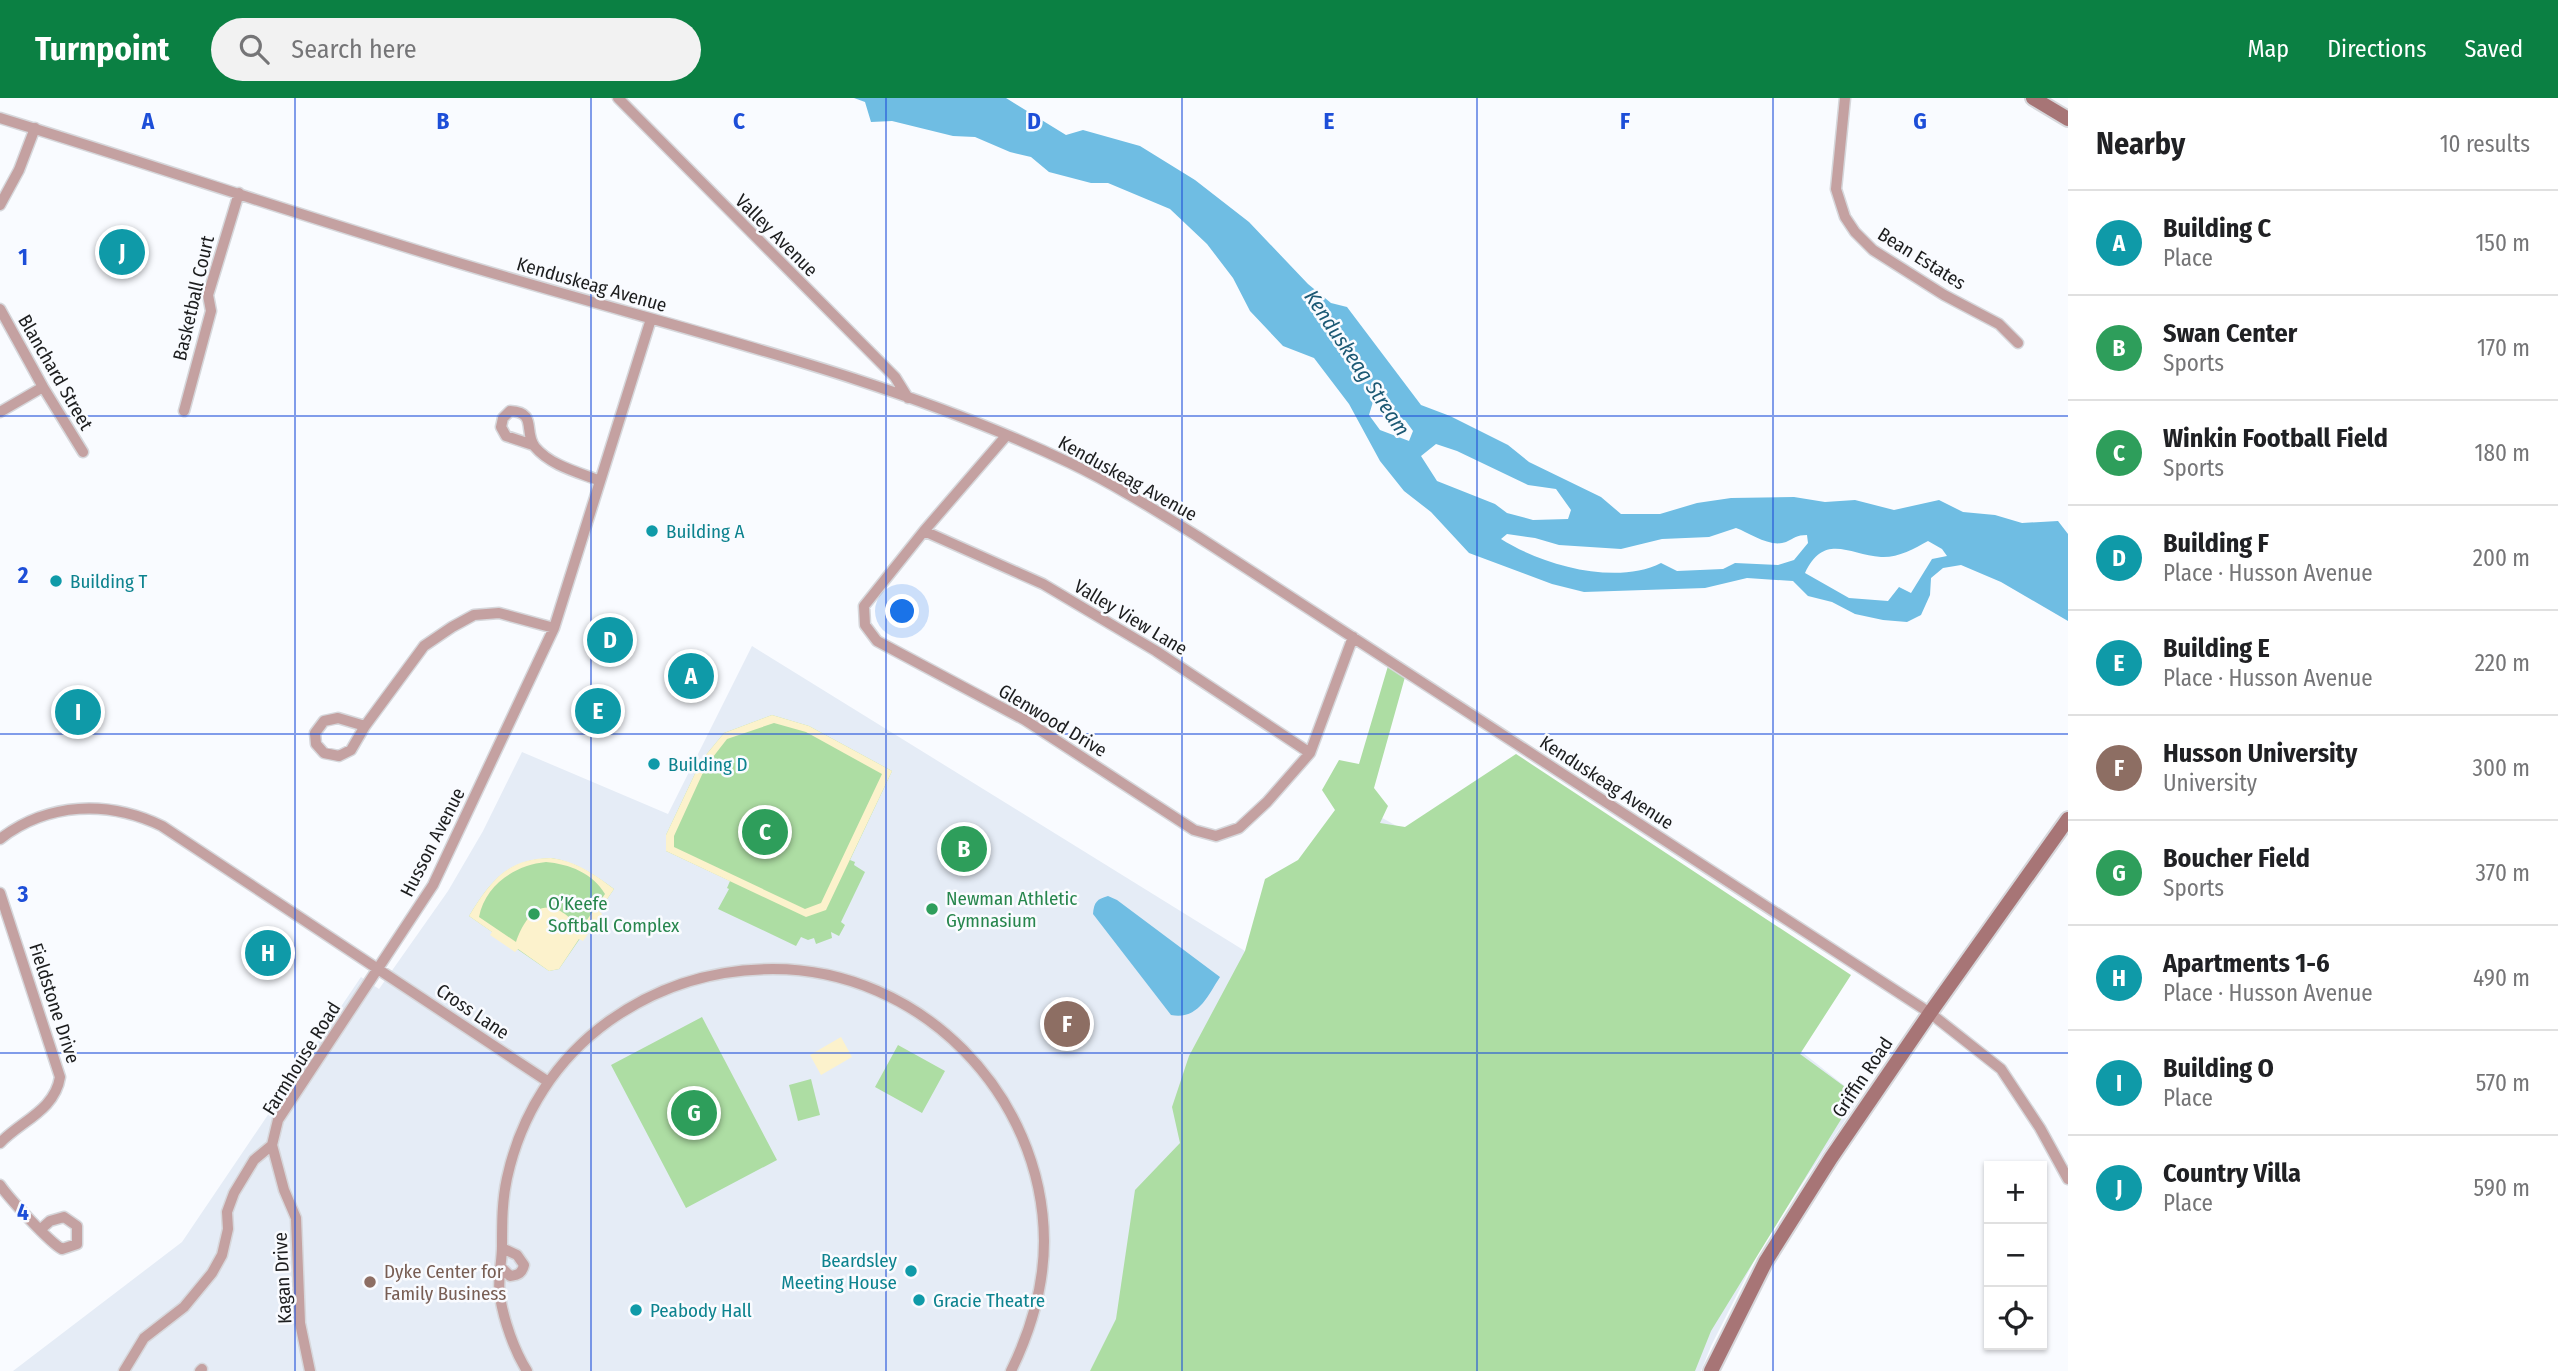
<!DOCTYPE html>
<html lang="en">
<head>
<meta charset="utf-8">
<style>
	:root { --surface:#fff; --page:#f2f2f2; --text:#202124; --muted:#757577; --line:#e0e0e0; --accent:#0b8043 }
	body { margin:0; font-family:"Fira Sans Condensed",sans-serif; background:var(--page); color:var(--text) }
	.controls { position:absolute; right:21px; bottom:21px; display:grid; overflow:hidden; border-radius:0px; box-shadow:0 2px 5px #0004 }
	.controls button { width:63px; height:63px; display:grid; place-items:center; padding:0; border:0; border-bottom:2px solid var(--line); background:var(--surface); color:var(--text); font:35px sans-serif }
	.you { position:absolute; left:903px; top:514px; width:24px; height:24px; margin:-18px; border:5px solid #fff; border-radius:50%; background:#1a73e8; box-shadow:0 0 0 10px #1a73e833 }
	.badge { display:grid; place-items:center; width:46px; height:46px; border-radius:50%; background:var(--accent); color:#fff; font-size:23px; font-weight:700 }
	.pin { position:absolute; translate:-50% -50%; border:4px solid #fff; box-shadow:0 2px 7px #0006 }
	.list { margin:0; padding:0; list-style:none }
	h2 { display:flex; justify-content:space-between; align-items:center; height:91px; margin:0; padding:0 28px; font-size:30px }
	h2 small { font-size:23px; font-weight:400; color:var(--muted) }
	.list li { display:grid; grid-template-columns:46px 1fr auto; gap:21px; align-items:center; box-sizing:border-box; height:105px; padding:0 28px; border-top:2px solid var(--line) }
	.list b { display:block; font-size:26px; white-space:nowrap }
	.list p { margin:0; font-size:23px; white-space:nowrap; color:var(--muted) }
	.list em { font-size:23px; font-style:normal; color:var(--muted) }
	.icon { flex:none; width:38px; height:38px; fill:none; stroke:currentColor; stroke-width:2; stroke-linecap:round; stroke-linejoin:round }
	.map { position:relative; flex:none; width:2068px; height:1273px; overflow:hidden }
	header { display:flex; align-items:center; gap:42px; box-sizing:border-box; height:98px; padding:0 35px; background:var(--accent); color:#fff }
	header strong { font-size:33px }
	nav { display:flex; gap:38px; margin-inline-start:auto; font-size:24px }
	.search { width:490px; height:63px; background:var(--page); display:flex; align-items:center; gap:18px; box-sizing:border-box; padding:0 24px; border-radius:38px; color:var(--muted); font-size:26px }
	main { display:flex }
	aside { flex:1; background:var(--surface) }
	.map>svg:first-child { display:block }
	.built { fill:#e5ecf6 }
	.green { fill:#addda3 }
	.sand { fill:#fcf2cc; fill-rule:evenodd }
	.water { fill:#6fbde3; fill-rule:evenodd }
	.lines { fill:none; stroke-linecap:round; stroke-linejoin:round }
	.street-casing { stroke:#d6d7db; stroke-width:13 }
	.secondary-casing { stroke:#d6d7db; stroke-width:18 }
	.street { stroke:#c4a1a1; stroke-width:10 }
	.secondary { stroke:#a77576; stroke-width:14 }
	.grid { fill:none; stroke:#1d4ed8; stroke-width:2; stroke-opacity:0.55 }
	.culture-dot { fill:#0f9aa8; stroke:#f9fbff; stroke-width:2.5 }
	.leisure-dot { fill:#2e9e5b; stroke:#f9fbff; stroke-width:2.5 }
	.education-dot { fill:#8d6e63; stroke:#f9fbff; stroke-width:2.5 }
	.labels { text-anchor:middle; stroke-width:5; stroke-linejoin:round; paint-order:stroke }
	.street-label { font-size:19px; fill:#1c1d1e; stroke:#f9fbff }
	.culture-label { font-size:19px; fill:#0d838f; stroke:#f9fbff; text-anchor:start }
	.leisure-label { font-size:19px; fill:#27864d; stroke:#f9fbff; text-anchor:start }
	.education-label { font-size:19px; fill:#785e54; stroke:#f9fbff; text-anchor:start }
	.water-label { font-size:21px; font-style:italic; fill:#1c5974; stroke:#f9fbff }
	.grid-label { font-size:23px; text-anchor:middle; font-weight:bold; fill:#1d4ed8; stroke:#f9fbff; stroke-width:5; stroke-linejoin:round; paint-order:stroke }
</style>
</head>
<body>
<header>
<strong>Turnpoint</strong>
<div class="search"><svg class="icon" aria-label="search" viewBox="0 0 24 24"><circle cx="10" cy="10" r="6"/><path d="M15 15l6 6"/></svg>Search here</div>
<nav><a>Map</a><a>Directions</a><a>Saved</a></nav>
</header>
<main>
<div class="map">
<svg width="2068" height="1273" viewBox="0 0 2068 1273">
	<rect width="100%" height="100%" fill="#f9fbff"/>
	<!-- built -->
	<path class="built" d="M 752,548 L 1245,853 L 1357,706 L 1793,947 L 1860,1000 L 1796,1095 L 1757,1157 L 1711,1248 L 1701,1273 L 13,1273 L 182,1144 L 361,879 L 379,891 L 448,793 L 483,733 L 522,654 L 668,716 Z"/>
	<!-- green -->
	<path class="green" d="M 1388,568 L 1405,579 L 1374,690 L 1388,708 L 1380,725 L 1405,729 L 1516,656 L 1851,877 L 1800,956 L 1856,997 L 1711,1233 L 1695,1273 L 1090,1273 L 1116,1221 L 1135,1092 L 1180,1045 L 1172,1009 L 1189,958 L 1245,853 L 1265,781 L 1298,762 L 1335,712 L 1322,692 L 1339,662 L 1359,666 Z
		M 772,617 L 809,628 L 892,673 L 850,762 L 855,764 L 854,767 L 865,774 L 841,824 L 845,827 L 839,838 L 831,834 L 832,840 L 816,846 L 814,840 L 808,842 L 801,839 L 796,848 L 718,811 L 729,791 L 727,790 L 730,783 L 666,753 L 666,737 L 701,663 L 724,635 Z
		M 551,760 C 576,764 594,776 614,791 L 559,871 L 549,873 L 469,818 C 491,783 506,762 551,760 Z
		M 702,919 L 777,1062 L 686,1110 L 611,967 Z
		M 898,947 L 945,973 L 922,1015 L 875,989 Z
		M 811,981 L 820,1017 L 798,1023 L 789,987 Z"/>
	<!-- sand -->
	<path class="sand" d="M 772,617 L 809,628 L 892,673 L 826,812 L 806,819 L 666,753 L 666,737 L 701,663 L 724,635 ZM 774,625 L 806,634 L 882,676 L 821,805 L 805,811 L 674,749 L 674,738 L 706,668 L 727,641 Z
		M 551,760 C 576,763 594,776 614,791 L 599,813 L 602,816 L 583,843 L 579,841 L 559,871 L 549,873 L 518,851 L 515,854 L 490,837 L 492,834 L 469,818 C 490,784 507,760 551,760 ZM 546,764 C 569,766 593,775 605,796 L 580,832 C 575,827 571,820 565,816 C 539,797 523,823 516,844 L 479,819 C 485,787 515,767 546,764 Z
		M 841,939 L 852,959 L 821,977 L 810,957 Z"/>
	<!-- water -->
	<path class="water" d="M 854,0 L 1006,0 L 1066,37 L 1083,32 L 1140,48 L 1195,82 L 1249,124 L 1308,186 L 1331,205 L 1347,209 L 1421,307 L 1450,318 L 1508,347 L 1529,364 L 1601,399 L 1621,416 L 1660,416 L 1697,405 L 1731,400 L 1794,399 L 1825,404 L 1855,402 L 1894,412 L 1939,402 L 1963,414 L 1995,417 L 2022,425 L 2058,423 L 2068,436 L 2068,523 L 2001,484 L 1961,467 L 1943,470 L 1931,480 L 1930,497 L 1921,517 L 1907,524 L 1883,522 L 1855,516 L 1832,504 L 1808,498 L 1793,483 L 1747,480 L 1705,490 L 1584,494 L 1552,486 L 1469,455 L 1431,414 L 1404,393 L 1380,363 L 1349,306 L 1314,260 L 1283,248 L 1250,213 L 1233,180 L 1207,146 L 1170,111 L 1108,85 L 1091,85 L 1049,74 L 1031,59 L 1010,54 L 975,39 L 953,38 L 892,23 L 871,24 L 865,4 ZM 1376,294 L 1395,308 L 1391,315 L 1395,321 L 1405,322 L 1413,333 L 1409,343 L 1380,332 L 1369,317 ZM 1436,346 L 1457,353 L 1528,387 L 1556,391 L 1571,412 L 1568,421 L 1533,422 L 1507,415 L 1495,406 L 1437,383 L 1421,358 ZM 1736,430 C 1750,435 1770,450 1786,444 C 1795,440 1796,437 1807,437 L 1808,445 L 1794,462 L 1778,467 L 1735,465 L 1723,471 L 1677,473 L 1661,465 C 1616,488 1542,467 1501,441 L 1507,436 L 1535,440 L 1559,447 L 1621,451 L 1662,441 L 1709,439 ZM 1928,443 L 1942,451 L 1947,458 L 1932,461 L 1911,495 L 1899,489 L 1888,503 L 1849,500 L 1805,475 C 1824,434 1850,457 1881,459 C 1897,460 1914,451 1928,443 Z
		M 1108,798 L 1117,802 L 1220,879 C 1207,899 1198,922 1171,917 L 1093,816 C 1094,804 1097,801 1108,798 Z"/>
	<g class="lines">
		<!-- street casing -->
		<g class="street-casing">
			<path id="street" d="M 618,0 L 895,279 L 908,300
				M 1845,0 L 1836,91 L 1845,119 L 1855,134 L 1873,152 L 1944,197 L 1999,226 L 2018,245
				M 0,20 C 169,72 336,130 506,179 C 695,235 891,280 1070,365 C 1114,386 1155,412 1197,438 L 1930,915 L 2001,971 L 2040,1030 L 2068,1081
				M 0,107 L 19,72 L 35,30
				M 0,211 L 43,289 L 83,354
				M 184,313 L 211,213 L 208,197 L 239,95
				M 0,314 L 43,289
				M 1006,338 L 924,433 L 864,508 L 865,527 L 877,543 L 1025,622 L 1194,732 L 1216,738 L 1239,730 L 1267,704 L 1310,655 L 1353,539
				M 533,347 L 506,338 L 501,329 L 503,320 L 510,313 C 538,314 523,334 535,349 C 550,367 577,374 598,382
				M 924,433 L 1043,486 L 1156,553 L 1310,655
				M 365,628 L 338,620 L 324,623 L 315,635 L 316,646 L 324,655 L 339,658 L 351,652 L 365,628 L 424,548 L 452,529 L 474,517 L 499,515 L 554,530
				M 0,741 C 48,704 108,702 162,728 L 547,983
				M 0,795 L 60,979 C 55,1012 21,1023 0,1045
				M 272,1047 L 284,1092 L 296,1120 L 300,1225 L 310,1273
				M 0,1087 C 9,1100 49,1144 62,1151 L 77,1146 L 77,1128 L 64,1119 L 50,1123 L 41,1131
				M 501,1169 L 510,1178 C 519,1177 522,1175 524,1167 L 517,1157 L 502,1150
				M 124,1273 L 144,1240 L 184,1209 L 212,1175 L 222,1157 L 228,1131 L 227,1114 L 234,1095 L 254,1062 L 272,1047 L 278,1022 L 433,787 L 554,530 L 651,221
				M 200,1273 L 202,1271
				M 527,1273 C 514,1252 504,1223 500,1199 C 497,1182 502,1165 502,1148 C 502,1125 502,1103 507,1080 C 521,1016 556,961 609,923 C 658,888 714,871 773,871 C 920,871 1043,996 1044,1143 C 1044,1189 1031,1232 1011,1273"/>
		</g>
		<!-- secondary casing -->
		<g class="secondary-casing">
			<path id="secondary" d="M 2033,0 L 2068,21
				M 1711,1273 L 1766,1163 L 1831,1060 L 1930,915 L 2068,721"/>
		</g>
		<!-- street -->
		<use href="#street" class="street"/>
		<!-- secondary -->
		<use href="#secondary" class="secondary"/>
	</g>
	<!-- grid -->
	<path class="grid" d="M 295,0 L 295,1273M 591,0 L 591,1273M 886,0 L 886,1273M 1182,0 L 1182,1273M 1477,0 L 1477,1273M 1773,0 L 1773,1273M 0,318 L 2068,318M 0,636 L 2068,636M 0,955 L 2068,955"/>
	<!-- markers -->
	<g class="culture-dot">
		<circle cx="652" cy="433" r="7"/>
		<circle cx="56" cy="483" r="7"/>
		<circle cx="654" cy="666" r="7"/>
		<circle cx="911" cy="1173" r="7"/>
		<circle cx="919" cy="1202" r="7"/>
		<circle cx="636" cy="1212" r="7"/>
	</g>
	<g class="leisure-dot">
		<circle cx="932" cy="811" r="7"/>
		<circle cx="534" cy="816" r="7"/>
	</g>
	<circle class="education-dot" cx="370" cy="1184" r="7"/>
	<g class="labels">
		<!-- street labels -->
		<g class="street-label">
			<text transform="translate(777 137) rotate(45)" y="7">Valley Avenue</text>
			<text transform="translate(1922 160) rotate(32)" y="7">Bean Estates</text>
			<text transform="translate(592 186) rotate(16)" y="7">Kenduskeag Avenue</text>
			<text transform="translate(193 200) rotate(-77)" y="7">Basketball Court</text>
			<text transform="translate(56 274) rotate(60)" y="7">Blanchard Street</text>
			<text transform="translate(1128 380) rotate(29)" y="7">Kenduskeag Avenue</text>
			<text transform="translate(1131 519) rotate(31)" y="7">Valley View Lane</text>
			<text transform="translate(1053 622) rotate(31)" y="7">Glenwood Drive</text>
			<text transform="translate(1607 684) rotate(33)" y="7">Kenduskeag Avenue</text>
			<text transform="translate(432 744) rotate(-63)" y="7">Husson Avenue</text>
			<text transform="translate(55 905) rotate(72)" y="7">Fieldstone Drive</text>
			<text transform="translate(473 913) rotate(34)" y="7">Cross Lane</text>
			<text transform="translate(301 960) rotate(-58)" y="7">Farmhouse Road</text>
			<text transform="translate(1862 979) rotate(-56)" y="7">Griffin Road</text>
			<text transform="translate(282 1180) rotate(-93)" y="7">Kagan Drive</text>
		</g>
		<!-- culture labels -->
		<g class="culture-label">
			<text x="666" y="440">Building A</text>
			<text x="70" y="490">Building T</text>
			<text x="668" y="673">Building D</text>
			<text x="897" y="1169" text-anchor="end">Beardsley<tspan x="897" dy="22">Meeting House</tspan></text>
			<text x="933" y="1209">Gracie Theatre</text>
			<text x="650" y="1219">Peabody Hall</text>
		</g>
		<!-- leisure labels -->
		<g class="leisure-label">
			<text x="946" y="807">Newman Athletic<tspan x="946" dy="22">Gymnasium</tspan></text>
			<text x="548" y="812">O’Keefe<tspan x="548" dy="22">Softball Complex</tspan></text>
		</g>
		<!-- education labels -->
		<g class="education-label">
			<text x="384" y="1180">Dyke Center for<tspan x="384" dy="22">Family Business</tspan></text>
		</g>
		<!-- water labels -->
		<g class="water-label">
			<text transform="translate(1357 265) rotate(56)" y="7">Kenduskeag Stream</text>
		</g>
	</g>
	<g class="grid-label">
		<text x="148" y="31">A</text>
		<text x="443" y="31">B</text>
		<text x="739" y="31">C</text>
		<text x="1034" y="31">D</text>
		<text x="1329" y="31">E</text>
		<text x="1625" y="31">F</text>
		<text x="1920" y="31">G</text>
		<text x="23" y="167">1</text>
		<text x="23" y="485">2</text>
		<text x="23" y="804">3</text>
		<text x="23" y="1122">4</text>
	</g>
</svg>
<div class="controls">
<button>+</button>
<button>−</button>
<button><svg class="icon" aria-label="locate" viewBox="0 0 24 24"><circle cx="12" cy="12" r="6"/><path d="M12 2v4M12 18v4M2 12h4M18 12h4"/></svg></button>
</div>
<div class="you"></div>
<div class="pin badge" style="left:691px;top:578px;background:#0f9aa8">A</div>
<div class="pin badge" style="left:964px;top:751px;background:#2e9e5b">B</div>
<div class="pin badge" style="left:765px;top:734px;background:#2e9e5b">C</div>
<div class="pin badge" style="left:610px;top:542px;background:#0f9aa8">D</div>
<div class="pin badge" style="left:598px;top:613px;background:#0f9aa8">E</div>
<div class="pin badge" style="left:1067px;top:926px;background:#8d6e63">F</div>
<div class="pin badge" style="left:694px;top:1015px;background:#2e9e5b">G</div>
<div class="pin badge" style="left:268px;top:855px;background:#0f9aa8">H</div>
<div class="pin badge" style="left:78px;top:614px;background:#0f9aa8">I</div>
<div class="pin badge" style="left:122px;top:154px;background:#0f9aa8">J</div>
</div>
<aside>
<h2>Nearby<small>10 results</small></h2>
<ul class="list">
<li><span class="badge" style="background:#0f9aa8">A</span><div><b>Building C</b><p>Place</p></div><em>150 m</em></li>
<li><span class="badge" style="background:#2e9e5b">B</span><div><b>Swan Center</b><p>Sports</p></div><em>170 m</em></li>
<li><span class="badge" style="background:#2e9e5b">C</span><div><b>Winkin Football Field</b><p>Sports</p></div><em>180 m</em></li>
<li><span class="badge" style="background:#0f9aa8">D</span><div><b>Building F</b><p>Place · Husson Avenue</p></div><em>200 m</em></li>
<li><span class="badge" style="background:#0f9aa8">E</span><div><b>Building E</b><p>Place · Husson Avenue</p></div><em>220 m</em></li>
<li><span class="badge" style="background:#8d6e63">F</span><div><b>Husson University</b><p>University</p></div><em>300 m</em></li>
<li><span class="badge" style="background:#2e9e5b">G</span><div><b>Boucher Field</b><p>Sports</p></div><em>370 m</em></li>
<li><span class="badge" style="background:#0f9aa8">H</span><div><b>Apartments 1-6</b><p>Place · Husson Avenue</p></div><em>490 m</em></li>
<li><span class="badge" style="background:#0f9aa8">I</span><div><b>Building O</b><p>Place</p></div><em>570 m</em></li>
<li><span class="badge" style="background:#0f9aa8">J</span><div><b>Country Villa</b><p>Place</p></div><em>590 m</em></li>
</ul>
</aside>
</main>
</body>
</html>
